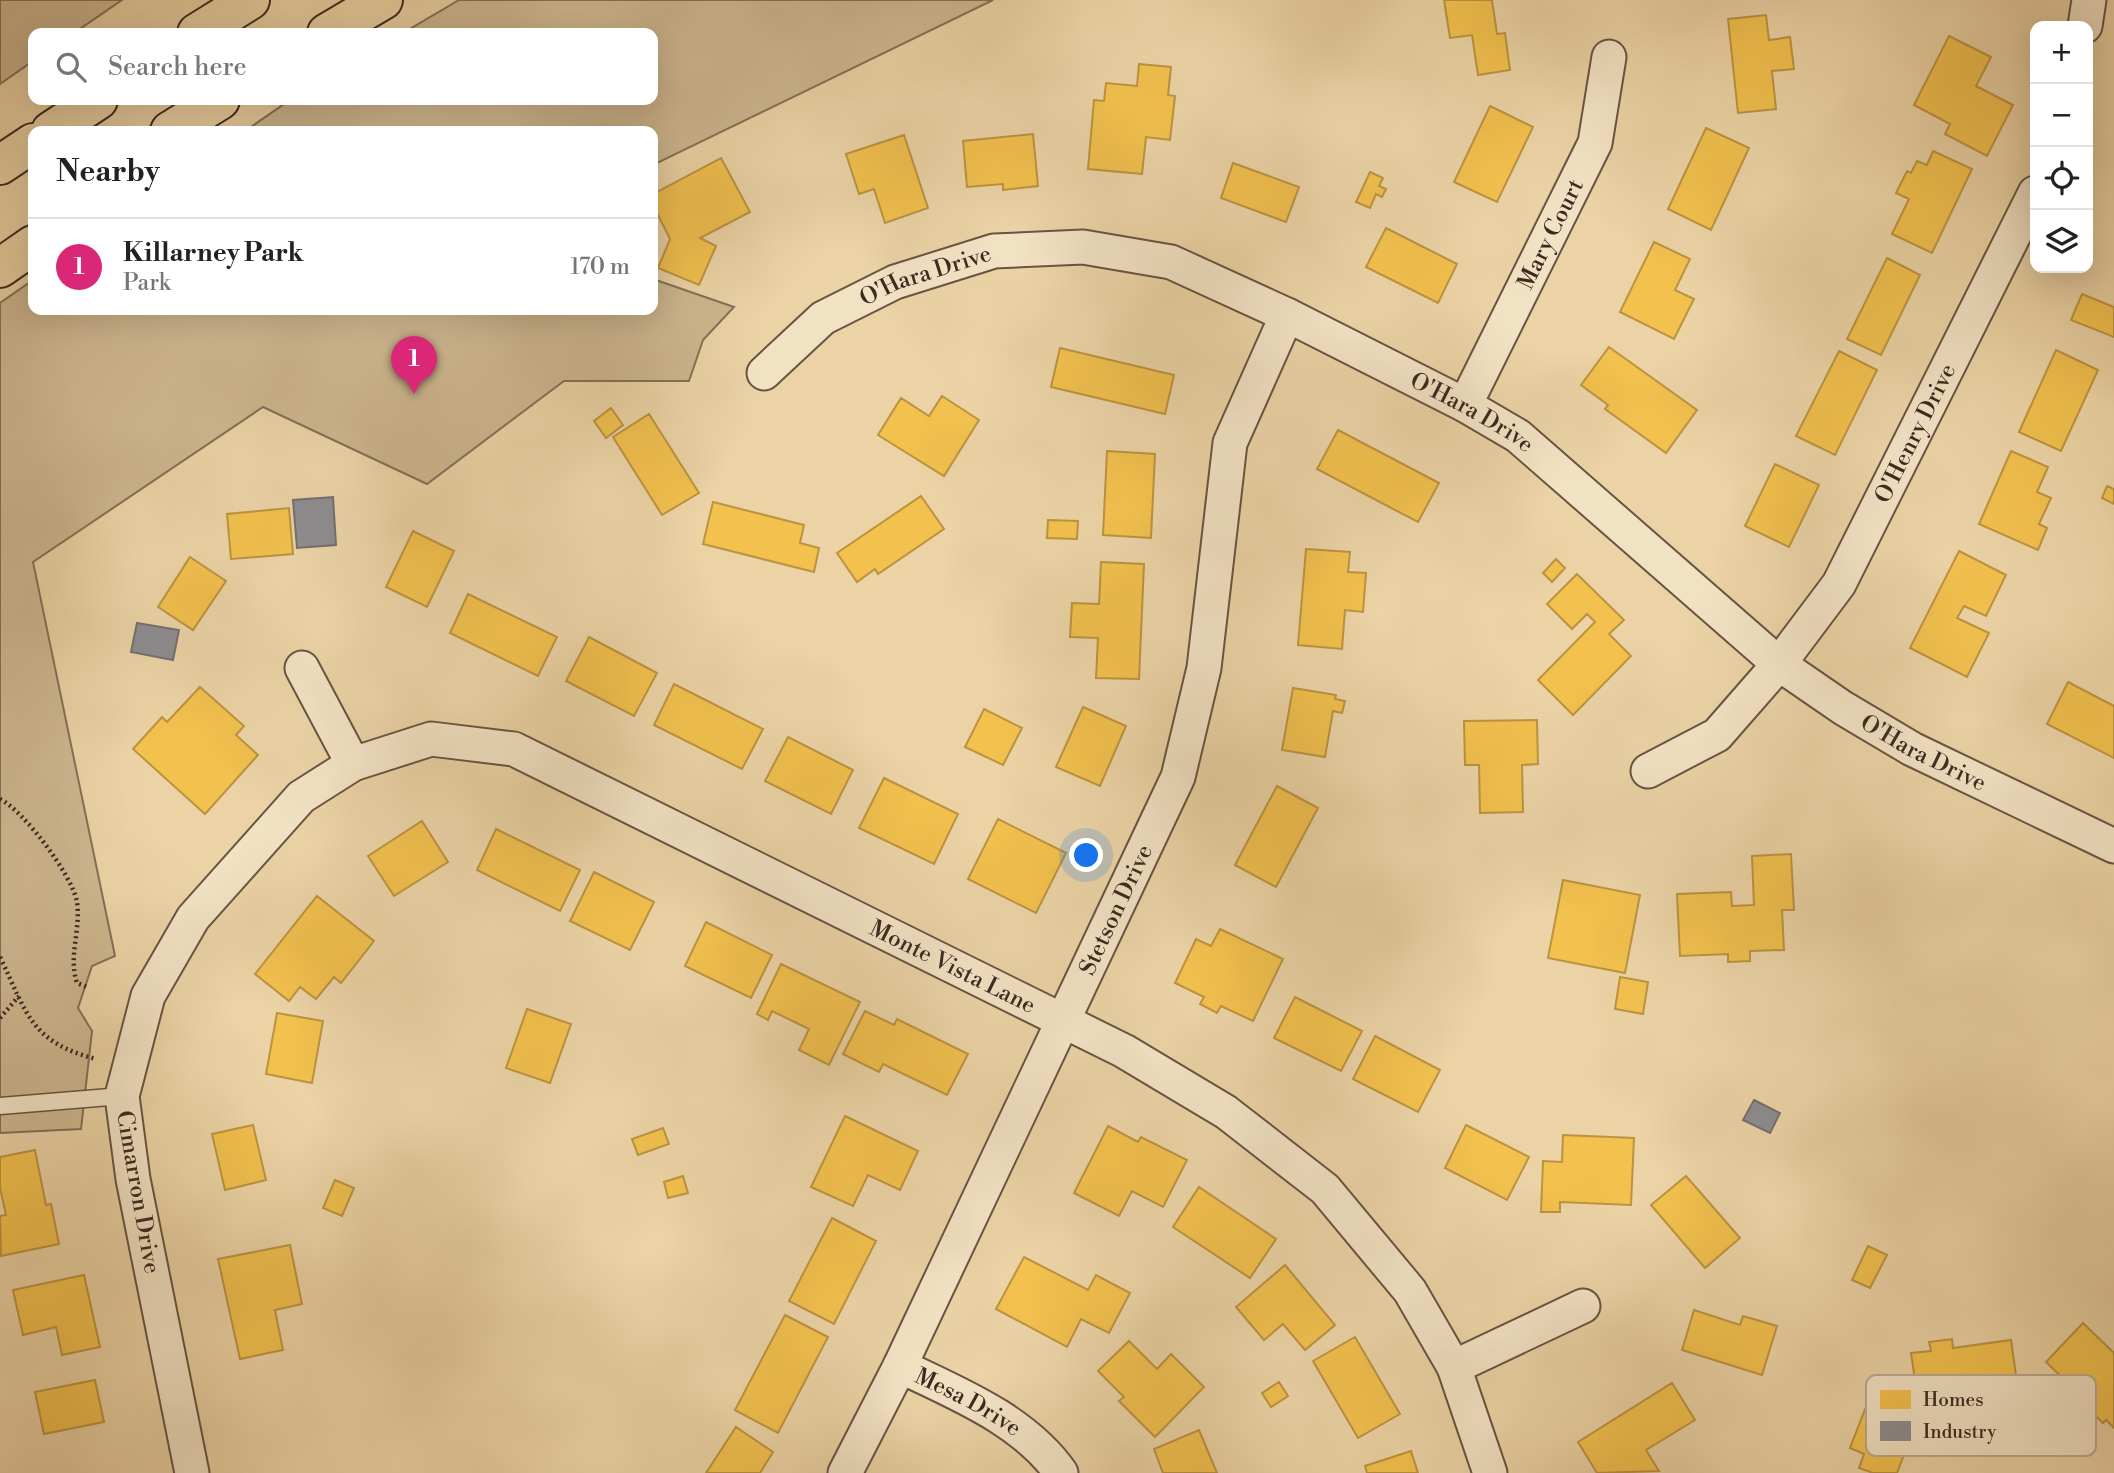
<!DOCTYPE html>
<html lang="en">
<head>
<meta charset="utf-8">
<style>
	:root { --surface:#fff; --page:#f6f6f6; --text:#222; --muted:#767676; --line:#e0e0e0; --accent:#db2777 }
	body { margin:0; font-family:"Libre Bodoni",serif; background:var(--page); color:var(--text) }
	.controls { position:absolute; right:21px; top:21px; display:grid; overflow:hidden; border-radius:14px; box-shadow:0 7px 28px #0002 }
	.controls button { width:63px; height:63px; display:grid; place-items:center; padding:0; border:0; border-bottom:2px solid var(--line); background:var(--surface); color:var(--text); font:35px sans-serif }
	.you { position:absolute; left:1087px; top:856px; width:24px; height:24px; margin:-18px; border:5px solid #fff; border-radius:50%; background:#1a73e8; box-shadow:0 0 0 10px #1a73e833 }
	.badge { display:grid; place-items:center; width:46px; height:46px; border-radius:50%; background:var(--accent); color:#fff; font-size:23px; font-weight:700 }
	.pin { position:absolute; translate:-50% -58px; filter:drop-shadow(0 2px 4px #0008) }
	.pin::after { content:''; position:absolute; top:37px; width:24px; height:21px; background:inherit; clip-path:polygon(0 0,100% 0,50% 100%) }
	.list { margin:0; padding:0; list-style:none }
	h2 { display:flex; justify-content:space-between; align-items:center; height:91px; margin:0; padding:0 28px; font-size:30px }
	h2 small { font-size:23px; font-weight:400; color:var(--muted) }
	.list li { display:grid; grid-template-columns:46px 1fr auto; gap:21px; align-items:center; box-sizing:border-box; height:98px; padding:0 28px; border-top:2px solid var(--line) }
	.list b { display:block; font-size:26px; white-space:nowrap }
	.list p { margin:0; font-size:23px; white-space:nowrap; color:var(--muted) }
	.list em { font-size:23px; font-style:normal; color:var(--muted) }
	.icon { flex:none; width:38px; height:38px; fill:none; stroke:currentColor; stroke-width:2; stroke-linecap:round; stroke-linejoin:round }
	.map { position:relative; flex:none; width:2114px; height:1473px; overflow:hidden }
	.search { position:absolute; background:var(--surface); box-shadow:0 7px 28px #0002; left:28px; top:28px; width:630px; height:77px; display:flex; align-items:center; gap:18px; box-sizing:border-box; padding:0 24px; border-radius:14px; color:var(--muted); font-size:26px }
	.panel { position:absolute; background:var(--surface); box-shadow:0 7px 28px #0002; left:28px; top:126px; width:630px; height:189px; border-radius:14px }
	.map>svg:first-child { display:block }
	.green { fill:#cdb68f; stroke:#857058; stroke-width:2 }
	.homes { fill:#f2c14e; stroke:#bc9340; stroke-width:2 }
	.industry { fill:#8d8d92; stroke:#756f70; stroke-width:2 }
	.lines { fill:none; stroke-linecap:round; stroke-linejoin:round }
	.lane-casing { stroke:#685442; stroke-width:19 }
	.street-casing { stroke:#685442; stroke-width:37 }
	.highway-casing { stroke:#3d2921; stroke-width:42 }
	.path { stroke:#3d2921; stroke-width:4.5; stroke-dasharray:2 3.5; stroke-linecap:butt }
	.lane { stroke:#f2e2c4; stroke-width:16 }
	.street { stroke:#f2e2c4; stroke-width:33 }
	.highway { stroke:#ebd3a5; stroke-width:38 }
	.labels { text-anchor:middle; stroke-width:7; stroke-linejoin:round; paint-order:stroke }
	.street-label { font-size:23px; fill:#3d2921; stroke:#f2e2c4 }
	.key { fill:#f2e2c4; stroke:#bcaa93; stroke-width:2 }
	.key-label { font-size:19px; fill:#3d2921 }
</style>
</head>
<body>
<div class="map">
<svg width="2114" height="1473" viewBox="0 0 2114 1473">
	<rect width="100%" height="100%" fill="#ebd3a5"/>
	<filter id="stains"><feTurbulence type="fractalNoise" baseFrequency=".00286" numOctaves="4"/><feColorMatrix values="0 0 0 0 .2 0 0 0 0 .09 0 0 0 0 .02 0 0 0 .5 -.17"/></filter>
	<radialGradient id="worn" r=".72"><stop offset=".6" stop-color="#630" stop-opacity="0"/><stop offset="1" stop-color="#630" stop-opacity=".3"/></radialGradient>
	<!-- green -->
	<path class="green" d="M 0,0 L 122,0 L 74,33 L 33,33 L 33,61 L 0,84 Z
		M 459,0 L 993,0 L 653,165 L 653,131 L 245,131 L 290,100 L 653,100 L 653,33 L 403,33 Z
		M 653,279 L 734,307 L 703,340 L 689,381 L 564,381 L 427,484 L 263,407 L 33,562 L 115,956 L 92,966 L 78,1008 L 92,1031 L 81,1129 L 0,1133 L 0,303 L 33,280 L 33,310 L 653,310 Z"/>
	<!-- homes -->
	<path class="homes" d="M 1444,0 L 1492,0 L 1497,34 L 1505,33 L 1510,70 L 1478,75 L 1472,35 L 1450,38 Z
		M 1766,15 L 1769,40 L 1790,37 L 1794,69 L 1772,71 L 1776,109 L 1738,113 L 1728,19 Z
		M 1949,36 L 1991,57 L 1976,86 L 2013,105 L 1987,156 L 1945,134 L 1950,124 L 1914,105 Z
		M 1139,64 L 1171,67 L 1168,95 L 1175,96 L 1170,140 L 1146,137 L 1142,174 L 1088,169 L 1094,100 L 1104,101 L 1106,83 L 1137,86 Z
		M 1490,106 L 1533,127 L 1497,202 L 1454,182 Z
		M 1706,128 L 1749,148 L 1711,230 L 1668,209 Z
		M 1033,134 L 1038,186 L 1003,190 L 1003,184 L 967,187 L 963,141 Z
		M 904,135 L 928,208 L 885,223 L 874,189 L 859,194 L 846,154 Z
		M 1933,151 L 1972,169 L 1932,253 L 1892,234 L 1909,199 L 1896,193 L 1907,171 L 1911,173 L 1917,161 L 1927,165 Z
		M 721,158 L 750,212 L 700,238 L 716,246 L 699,285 L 658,268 L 670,239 L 653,205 L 653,194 Z
		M 1233,163 L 1299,187 L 1286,222 L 1221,198 Z
		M 1370,172 L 1383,178 L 1379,186 L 1386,189 L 1382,197 L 1376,194 L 1370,208 L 1356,202 Z
		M 1386,228 L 1457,264 L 1438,303 L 1366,267 Z
		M 1654,242 L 1690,259 L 1675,290 L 1694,299 L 1674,339 L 1620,312 Z
		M 1887,258 L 1920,275 L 1881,355 L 1847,339 Z
		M 2082,294 L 2114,307 L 2114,337 L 2071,320 Z
		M 1609,347 L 1697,410 L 1666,453 L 1605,409 L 1608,405 L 1581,385 Z
		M 1060,348 L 1174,375 L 1165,414 L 1051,387 Z
		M 2056,350 L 2098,370 L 2061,451 L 2019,432 Z
		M 1839,351 L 1877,370 L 1835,455 L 1796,436 Z
		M 942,396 L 979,420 L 944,476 L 878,435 L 901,398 L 929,416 Z
		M 611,408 L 623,425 L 606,438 L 594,421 Z
		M 649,414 L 699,493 L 662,515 L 613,437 Z
		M 1338,430 L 1439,483 L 1418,522 L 1317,469 Z
		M 1107,451 L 1155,454 L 1151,538 L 1103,535 Z
		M 2011,451 L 2048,467 L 2037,492 L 2051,498 L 2039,524 L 2047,528 L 2038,550 L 1979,524 Z
		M 1775,464 L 1819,485 L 1789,547 L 1745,526 Z
		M 2107,486 L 2114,489 L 2114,504 L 2102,498 Z
		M 921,496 L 944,529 L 878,574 L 875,569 L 857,582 L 837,553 Z
		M 713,502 L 804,525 L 800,543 L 819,548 L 814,572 L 703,544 Z
		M 289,508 L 293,554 L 231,559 L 227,514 Z
		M 1048,520 L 1078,521 L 1077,539 L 1047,538 Z
		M 413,531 L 454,551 L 427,607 L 386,587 Z
		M 1306,549 L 1350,552 L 1348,572 L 1366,573 L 1363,612 L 1345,610 L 1342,649 L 1298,645 Z
		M 1959,551 L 2006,575 L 1986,616 L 1964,606 L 1957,618 L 1989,633 L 1967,677 L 1910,648 Z
		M 190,557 L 226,581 L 193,630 L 158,607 Z
		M 1556,559 L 1565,568 L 1552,582 L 1543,573 Z
		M 1101,562 L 1144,564 L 1139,679 L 1096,678 L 1098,638 L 1070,637 L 1072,603 L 1099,604 Z
		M 1577,574 L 1624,620 L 1609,634 L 1631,656 L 1573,715 L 1538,680 L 1595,622 L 1587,614 L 1572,629 L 1547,604 Z
		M 468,594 L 557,637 L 538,676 L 450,633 Z
		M 589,637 L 657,673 L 634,716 L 566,681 Z
		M 2068,682 L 2114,706 L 2114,758 L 2047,724 Z
		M 674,684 L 763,729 L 742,769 L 654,725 Z
		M 200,687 L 244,726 L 236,735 L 258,755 L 205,814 L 133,749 L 162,717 L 167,722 Z
		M 1293,688 L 1336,695 L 1335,699 L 1345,701 L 1342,713 L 1333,711 L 1325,757 L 1282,750 Z
		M 1083,707 L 1126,726 L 1100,786 L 1056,767 Z
		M 984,709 L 1022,728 L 1003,765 L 965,747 Z
		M 1537,720 L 1538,764 L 1522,765 L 1523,812 L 1480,813 L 1479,765 L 1465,765 L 1464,721 Z
		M 788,737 L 853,770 L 831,814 L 765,781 Z
		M 884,778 L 958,814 L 934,864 L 859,828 Z
		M 1277,786 L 1318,808 L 1276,887 L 1235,865 Z
		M 998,819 L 1066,853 L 1036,913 L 968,879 Z
		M 422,821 L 448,862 L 394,896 L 368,856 Z
		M 496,829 L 580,870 L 560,911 L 477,870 Z
		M 1791,854 L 1794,910 L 1782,910 L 1784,950 L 1750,951 L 1750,961 L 1728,962 L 1728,954 L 1680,956 L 1677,894 L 1731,892 L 1732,906 L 1754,905 L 1752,856 Z
		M 594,872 L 654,902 L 630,950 L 570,921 Z
		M 1563,880 L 1640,895 L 1625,973 L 1548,958 Z
		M 317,896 L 374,941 L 341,983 L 334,977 L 316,999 L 300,987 L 289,1001 L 255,974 Z
		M 706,922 L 772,955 L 751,998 L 685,966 Z
		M 1220,929 L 1283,959 L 1253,1021 L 1221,1006 L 1217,1013 L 1200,1004 L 1204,997 L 1175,983 L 1196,939 L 1211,946 Z
		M 781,964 L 860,1002 L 829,1065 L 799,1050 L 809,1029 L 772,1011 L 768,1020 L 757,1014 Z
		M 1620,977 L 1648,982 L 1643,1014 L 1615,1009 Z
		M 1295,997 L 1362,1031 L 1341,1071 L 1274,1038 Z
		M 527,1009 L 571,1024 L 550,1083 L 506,1068 Z
		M 865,1011 L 894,1025 L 897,1019 L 968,1054 L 947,1095 L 883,1064 L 879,1072 L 843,1054 Z
		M 277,1013 L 323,1021 L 312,1083 L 266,1074 Z
		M 1375,1036 L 1440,1070 L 1418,1112 L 1353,1079 Z
		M 845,1116 L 918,1151 L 900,1190 L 868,1175 L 853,1206 L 811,1187 Z
		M 253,1125 L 266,1180 L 225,1190 L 212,1134 Z
		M 1466,1125 L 1529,1157 L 1507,1200 L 1445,1168 Z
		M 1108,1126 L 1138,1142 L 1141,1137 L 1187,1160 L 1163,1207 L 1132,1191 L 1119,1216 L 1074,1193 Z
		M 663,1128 L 669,1144 L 638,1155 L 632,1139 Z
		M 1563,1135 L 1634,1138 L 1631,1205 L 1560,1202 L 1560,1212 L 1541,1212 L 1543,1161 L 1562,1162 Z
		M 35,1150 L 46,1205 L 51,1204 L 59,1244 L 1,1256 L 0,1216 L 6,1215 L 0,1188 L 0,1157 Z
		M 683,1176 L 688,1193 L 668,1198 L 664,1182 Z
		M 1686,1176 L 1740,1238 L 1705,1268 L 1651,1205 Z
		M 335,1180 L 354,1188 L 342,1216 L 323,1208 Z
		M 1199,1187 L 1276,1239 L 1250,1278 L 1173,1227 Z
		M 832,1218 L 876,1241 L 834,1324 L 789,1301 Z
		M 290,1245 L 302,1304 L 275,1310 L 283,1350 L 240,1359 L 218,1259 Z
		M 1868,1246 L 1887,1255 L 1870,1288 L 1852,1280 Z
		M 1024,1257 L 1088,1290 L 1096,1275 L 1130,1293 L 1109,1333 L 1081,1319 L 1067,1347 L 996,1309 Z
		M 1285,1265 L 1335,1325 L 1305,1350 L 1283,1324 L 1264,1340 L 1236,1307 Z
		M 84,1275 L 100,1347 L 62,1355 L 56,1327 L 23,1335 L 13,1290 Z
		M 1694,1310 L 1740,1325 L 1743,1316 L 1777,1326 L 1762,1375 L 1682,1350 Z
		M 785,1315 L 828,1337 L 778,1433 L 735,1410 Z
		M 2083,1323 L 2114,1353 L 2114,1428 L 2106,1420 L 2103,1423 L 2065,1387 L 2068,1383 L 2046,1362 Z
		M 1355,1337 L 1400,1414 L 1358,1438 L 1313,1361 Z
		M 1952,1339 L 1953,1348 L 2011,1340 L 2019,1396 L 1975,1402 L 1974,1393 L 1938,1398 L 1937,1391 L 1917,1394 L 1911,1353 L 1931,1351 L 1929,1342 Z
		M 1129,1341 L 1157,1369 L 1171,1354 L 1204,1387 L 1155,1437 L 1119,1401 L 1124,1397 L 1098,1371 Z
		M 95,1380 L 104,1422 L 44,1434 L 35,1392 Z
		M 1279,1382 L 1288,1396 L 1271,1407 L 1262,1393 Z
		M 1672,1383 L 1695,1420 L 1646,1450 L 1659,1471 L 1597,1473 L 1578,1442 Z
		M 1869,1399 L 1918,1417 L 1897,1473 L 1873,1473 L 1859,1468 L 1864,1454 L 1850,1448 Z
		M 736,1427 L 773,1452 L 760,1473 L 706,1473 Z
		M 1199,1430 L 1217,1473 L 1163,1473 L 1154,1449 Z
		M 1411,1451 L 1418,1473 L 1367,1473 L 1365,1466 Z"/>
	<!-- industry -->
	<path class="industry" d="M 333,497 L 336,545 L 297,548 L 293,500 Z
		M 137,623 L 179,630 L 173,660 L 131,652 Z
		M 1754,1100 L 1780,1113 L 1770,1133 L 1743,1120 Z"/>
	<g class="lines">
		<!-- lane casing -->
		<g class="lane-casing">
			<path id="lane" d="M 0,1106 L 122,1096"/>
		</g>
		<!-- street casing -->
		<g class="street-casing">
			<g id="street">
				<path d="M 2085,26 L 2089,0"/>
				<path id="s1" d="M 764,373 L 823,318 L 895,282 L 994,251 L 1083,247 L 1171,262 L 1287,315 L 1465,405 L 1518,436 L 1779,664 L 1843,708 L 1912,749 L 2114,846"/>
				<path id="s2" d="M 1465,405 L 1595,143 L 1609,57"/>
				<path d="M 302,668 L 353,764"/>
				<path id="s3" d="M 1648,771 L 1717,735 L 1779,664 L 1839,584 L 2035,193"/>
				<path id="s4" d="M 900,1366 C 956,1393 1024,1420 1061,1473"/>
				<path d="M 1454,1367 L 1583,1306"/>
				<path id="s5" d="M 192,1473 L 133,1179 L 122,1096 L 148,996 L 193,918 L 301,797 L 353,764 L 431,739 L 514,749 L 1124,1051 L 1226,1112 L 1325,1189 L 1410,1291 L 1454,1367 L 1490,1473"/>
				<path id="s6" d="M 845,1473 L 900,1366 L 1178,777 L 1204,668 L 1230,443 L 1287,315"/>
			</g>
		</g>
		<!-- highway casing -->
		<g class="highway-casing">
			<path id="highway" d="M 197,33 L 250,0
				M 327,33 L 383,0
				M 51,131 L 98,100
				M 170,131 L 220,100
				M 0,165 L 33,143
				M 0,268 L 33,245"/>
		</g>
		<!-- path -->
		<path class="path" d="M 0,799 C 24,811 72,875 77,902 C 81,930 68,957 77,983 L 87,987
			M 0,957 C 27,1013 30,1042 96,1059
			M 0,1018 L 19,996"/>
		<!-- lane -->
		<use href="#lane" class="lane"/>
		<!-- street -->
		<use href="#street" class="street"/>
		<!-- highway -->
		<use href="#highway" class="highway"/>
	</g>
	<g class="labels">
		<!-- street labels -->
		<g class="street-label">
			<text dy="8" stroke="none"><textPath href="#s2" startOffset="191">Mary Court</textPath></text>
			<text dy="8" stroke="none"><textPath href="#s1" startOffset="192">O'Hara Drive</textPath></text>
			<text dy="8" stroke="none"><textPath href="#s1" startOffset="780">O'Hara Drive</textPath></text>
			<text dy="8" stroke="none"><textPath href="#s3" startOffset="441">O'Henry Drive</textPath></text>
			<text dy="8" stroke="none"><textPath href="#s1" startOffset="1348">O'Hara Drive</textPath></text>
			<text dy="8" stroke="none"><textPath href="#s6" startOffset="625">Stetson Drive</textPath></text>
			<text dy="8" stroke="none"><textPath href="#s5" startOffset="1456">Monte Vista Lane</textPath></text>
			<text transform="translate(139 1192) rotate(80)" y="8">Cimarron Drive</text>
			<text dy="8" stroke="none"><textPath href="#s4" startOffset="77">Mesa Drive</textPath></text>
		</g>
	</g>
	<!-- legend -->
	<rect x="1866" y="1375" width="230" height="81" rx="10" class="key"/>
	<rect x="1880" y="1390" width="31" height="19" fill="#f2c14e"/>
	<rect x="1880" y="1421" width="31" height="20" fill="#8d8d92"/>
	<g class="key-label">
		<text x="1923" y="1406">Homes</text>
		<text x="1923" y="1438">Industry</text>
	</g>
	<rect width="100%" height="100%" filter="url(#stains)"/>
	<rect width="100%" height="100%" fill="url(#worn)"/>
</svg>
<div class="controls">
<button>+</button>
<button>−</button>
<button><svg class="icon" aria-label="locate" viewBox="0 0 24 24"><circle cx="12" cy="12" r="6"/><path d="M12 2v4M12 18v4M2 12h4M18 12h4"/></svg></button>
<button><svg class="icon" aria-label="layers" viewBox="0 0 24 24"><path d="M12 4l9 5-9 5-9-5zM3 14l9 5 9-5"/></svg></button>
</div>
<div class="you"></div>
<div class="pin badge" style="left:414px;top:394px">1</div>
<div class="search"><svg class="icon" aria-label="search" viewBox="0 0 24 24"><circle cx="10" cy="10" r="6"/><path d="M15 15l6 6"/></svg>Search here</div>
<section class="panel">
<h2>Nearby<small></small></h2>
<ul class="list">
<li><span class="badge">1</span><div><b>Killarney Park</b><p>Park</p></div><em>170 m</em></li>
</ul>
</section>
</div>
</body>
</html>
